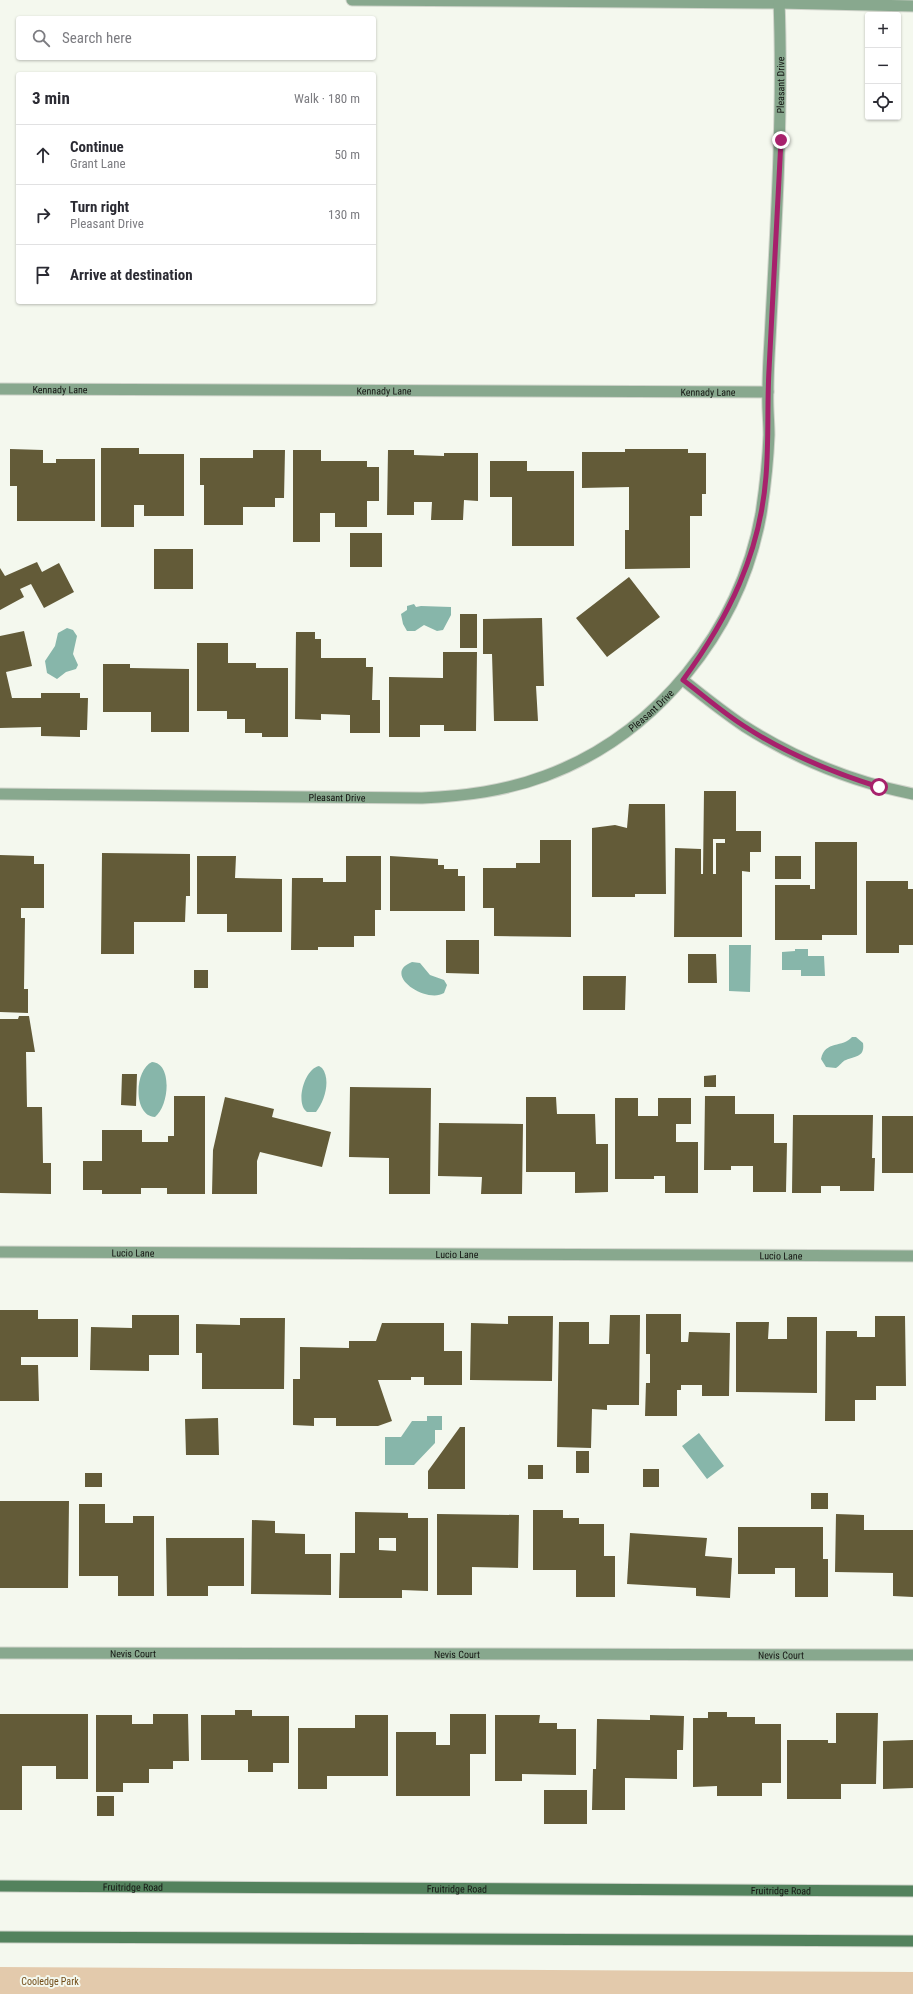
<!DOCTYPE html>
<html lang="en">
<head>
<meta charset="utf-8">
<style>
	:root { --surface:#fff; --page:#f7f7f7; --text:#2b2b33; --muted:#7c7c81; --line:#e1e1e2 }
	body { margin:0; font-family:"Roboto Condensed",sans-serif; background:var(--page); color:var(--text) }
	.controls { position:absolute; right:12px; top:12px; display:grid; overflow:hidden; border-radius:4px; box-shadow:0 1px 3px #0004 }
	.controls button { width:36px; height:36px; display:grid; place-items:center; padding:0; border:0; border-bottom:1px solid var(--line); background:var(--surface); color:var(--text); font:20px sans-serif }
	.stop { position:absolute; width:12px; height:12px; margin:-9px; border:3px solid #a7216c; border-radius:50%; background:#fff }
	.stop.end { background:#a7216c; border-color:#fff; box-shadow:0 1px 4px #0008 }
	.list { margin:0; padding:0; list-style:none }
	h2 { display:flex; justify-content:space-between; align-items:center; height:52px; margin:0; padding:0 16px; font-size:17px }
	h2 small { font-size:13px; font-weight:400; color:var(--muted) }
	.list li { display:grid; grid-template-columns:26px 1fr auto; gap:12px; align-items:center; box-sizing:border-box; height:60px; padding:0 16px; border-top:1px solid var(--line) }
	.list b { display:block; font-size:15px; white-space:nowrap }
	.list p { margin:0; font-size:13px; white-space:nowrap; color:var(--muted) }
	.list em { font-size:13px; font-style:normal; color:var(--muted) }
	.icon { flex:none; width:22px; height:22px; fill:none; stroke:currentColor; stroke-width:2; stroke-linecap:round; stroke-linejoin:round }
	.map { position:relative; flex:none; width:913px; height:1994px; overflow:hidden }
	.search { position:absolute; background:var(--surface); box-shadow:0 1px 3px #0004; left:16px; top:16px; width:360px; height:44px; display:flex; align-items:center; gap:10px; box-sizing:border-box; padding:0 14px; border-radius:4px; color:var(--muted); font-size:15px }
	.panel { position:absolute; background:var(--surface); box-shadow:0 1px 3px #0004; left:16px; top:72px; width:360px; height:232px; border-radius:4px }
	.map>svg:first-child { display:block }
	.green { fill:#e3caac }
	.water { fill:#87b6aa }
	.building { fill:#635b38; fill-rule:evenodd }
	.lines { fill:none; stroke-linecap:round; stroke-linejoin:round }
	.minor-casing { stroke:#d0d4cb; stroke-width:13 }
	.secondary-casing { stroke:#d0d4cb; stroke-width:13 }
	.minor { stroke:#88a88e; stroke-width:11 }
	.secondary { stroke:#53825d; stroke-width:11 }
	.route { stroke:#a7216c; stroke-width:5 }
	.labels { text-anchor:middle; stroke-width:4; stroke-linejoin:round; paint-order:stroke }
	.street-label { font-size:10px; fill:#141512; stroke:#f4f8ee }
	.park-label { font-size:10px; fill:#724d19; stroke:#f4f8ee }
</style>
</head>
<body>
<div class="map">
<svg width="913" height="1994" viewBox="0 0 913 1994">
	<rect width="100%" height="100%" fill="#f4f8ee"/>
	<!-- green -->
	<path class="green" d="M 0,1967 L 913,1972 L 913,1994 L 0,1994 Z"/>
	<!-- water -->
	<path class="water" d="M 414,604 L 416,607 L 421,606 L 451,607 L 451,615 L 443,630 L 437,631 L 424,625 L 415,631 L 407,631 L 403,624 L 401,614 L 407,610 L 407,606 Z
		M 67,628 L 73,630 L 77,636 L 73,654 L 78,665 L 76,669 L 66,672 L 57,679 L 47,673 L 45,661 L 55,646 L 58,633 Z
		M 729,945 L 751,945 L 750,992 L 729,991 Z
		M 795,949 L 808,949 L 808,956 L 824,956 L 825,976 L 801,976 L 801,970 L 782,970 L 782,952 L 795,951 Z
		M 412,962 L 420,963 L 430,975 L 444,980 L 447,985 L 444,993 C 426,1004 381,974 412,962 Z
		M 852,1037 L 856,1037 L 863,1043 C 865,1057 856,1056 846,1060 C 842,1061 840,1066 836,1068 L 826,1067 L 821,1059 C 825,1040 843,1048 852,1037 Z
		M 152,1062 C 173,1063 169,1107 155,1117 C 133,1116 134,1070 152,1062 Z
		M 319,1066 L 322,1068 C 331,1079 325,1101 316,1112 L 307,1112 C 295,1104 304,1069 319,1066 Z
		M 427,1416 L 442,1416 L 442,1430 L 435,1430 L 435,1443 L 414,1465 L 385,1465 L 385,1437 L 401,1437 L 412,1421 L 427,1421 Z
		M 699,1433 L 724,1466 L 707,1479 L 682,1446 Z"/>
	<!-- building -->
	<path class="building" d="M 101,448 L 139,448 L 139,454 L 184,454 L 184,516 L 144,516 L 144,505 L 134,505 L 134,527 L 101,527 Z
		M 10,449 L 43,450 L 43,463 L 56,463 L 56,459 L 95,459 L 95,521 L 17,521 L 17,486 L 10,486 Z
		M 625,449 L 688,449 L 688,453 L 706,453 L 706,494 L 702,494 L 702,516 L 690,516 L 690,568 L 625,569 L 625,530 L 629,530 L 629,487 L 582,488 L 582,452 L 625,452 Z
		M 253,450 L 285,450 L 284,498 L 275,498 L 275,507 L 243,507 L 243,525 L 204,525 L 204,485 L 200,485 L 200,458 L 253,458 Z
		M 293,450 L 321,450 L 321,461 L 367,461 L 367,467 L 379,467 L 379,501 L 367,501 L 367,527 L 335,527 L 335,513 L 320,513 L 320,542 L 293,542 Z
		M 388,450 L 414,450 L 414,455 L 444,456 L 444,453 L 478,453 L 478,501 L 464,500 L 463,520 L 431,520 L 432,502 L 414,502 L 414,515 L 387,515 Z
		M 490,461 L 527,461 L 527,471 L 574,471 L 574,546 L 512,546 L 512,497 L 490,497 Z
		M 350,533 L 382,533 L 382,567 L 350,567 Z
		M 154,549 L 193,549 L 193,589 L 154,589 Z
		M 37,562 L 42,572 L 59,563 L 74,592 L 44,608 L 31,584 L 20,589 L 24,597 L 0,610 L 0,568 L 5,576 Z
		M 629,577 L 660,617 L 607,657 L 576,618 Z
		M 460,614 L 477,614 L 477,648 L 460,648 Z
		M 542,618 L 544,686 L 536,686 L 538,721 L 494,721 L 492,654 L 483,654 L 483,619 Z
		M 24,631 L 32,666 L 6,672 L 12,698 L 41,698 L 41,693 L 80,693 L 80,698 L 88,698 L 87,730 L 80,730 L 80,737 L 41,736 L 41,727 L 0,728 L 0,636 Z
		M 296,632 L 315,632 L 315,639 L 321,639 L 321,658 L 366,658 L 366,667 L 373,667 L 372,700 L 380,700 L 380,733 L 350,733 L 350,715 L 321,714 L 321,720 L 295,719 Z
		M 197,643 L 228,643 L 228,663 L 256,663 L 256,668 L 288,668 L 288,737 L 262,737 L 262,733 L 245,733 L 245,719 L 227,719 L 227,711 L 197,711 Z
		M 443,652 L 477,652 L 476,731 L 444,731 L 444,725 L 420,725 L 420,737 L 389,737 L 389,677 L 443,678 Z
		M 103,664 L 130,664 L 130,668 L 189,669 L 189,732 L 151,732 L 151,712 L 103,712 Z
		M 704,791 L 736,791 L 736,831 L 761,831 L 761,852 L 750,852 L 750,872 L 742,871 L 742,937 L 674,937 L 675,848 L 701,849 L 701,874 L 703,874 ZM 713,839 L 725,839 L 725,843 L 716,843 L 716,874 L 713,874 Z
		M 629,804 L 665,804 L 666,894 L 635,894 L 635,897 L 592,897 L 592,828 L 615,825 L 627,828 Z
		M 540,840 L 571,840 L 571,937 L 494,936 L 494,908 L 483,908 L 483,868 L 516,868 L 516,863 L 540,863 Z
		M 815,842 L 857,842 L 857,935 L 822,935 L 822,940 L 775,940 L 775,885 L 810,885 L 810,889 L 815,889 Z
		M 102,853 L 190,854 L 190,896 L 186,896 L 185,922 L 134,922 L 134,954 L 101,954 Z
		M 0,855 L 34,856 L 34,864 L 44,864 L 44,908 L 21,908 L 21,918 L 25,918 L 24,989 L 28,989 L 28,1013 L 0,1012 Z
		M 197,856 L 236,856 L 235,878 L 282,879 L 282,932 L 227,932 L 227,914 L 197,914 Z
		M 346,856 L 381,856 L 381,910 L 375,910 L 375,936 L 354,936 L 354,947 L 318,947 L 318,950 L 291,950 L 292,878 L 323,878 L 323,882 L 346,882 Z
		M 390,856 L 438,859 L 438,865 L 444,865 L 444,869 L 458,869 L 458,876 L 465,876 L 465,911 L 390,911 Z
		M 775,856 L 801,856 L 801,879 L 775,879 Z
		M 866,881 L 908,881 L 908,889 L 913,889 L 913,945 L 899,945 L 899,953 L 866,953 Z
		M 446,940 L 479,940 L 479,974 L 446,973 Z
		M 688,954 L 716,954 L 717,983 L 688,983 Z
		M 194,970 L 208,970 L 208,988 L 194,988 Z
		M 583,976 L 626,976 L 625,1010 L 583,1010 Z
		M 19,1016 L 29,1016 L 35,1052 L 26,1052 L 27,1107 L 42,1107 L 43,1163 L 51,1163 L 51,1194 L 0,1193 L 0,1019 L 18,1019 Z
		M 122,1074 L 137,1074 L 136,1106 L 121,1105 Z
		M 716,1075 L 716,1087 L 704,1087 L 704,1076 Z
		M 350,1087 L 431,1088 L 430,1194 L 389,1194 L 389,1158 L 349,1157 Z
		M 174,1096 L 205,1096 L 205,1194 L 167,1194 L 167,1188 L 141,1188 L 141,1194 L 102,1194 L 102,1190 L 83,1190 L 83,1161 L 102,1161 L 102,1130 L 142,1130 L 142,1142 L 168,1142 L 168,1136 L 174,1136 Z
		M 705,1096 L 735,1096 L 735,1114 L 774,1114 L 774,1143 L 787,1143 L 786,1192 L 753,1192 L 753,1166 L 731,1166 L 731,1170 L 704,1170 Z
		M 225,1097 L 274,1109 L 272,1117 L 331,1132 L 322,1167 L 260,1152 L 257,1161 L 257,1194 L 212,1194 L 213,1150 Z
		M 526,1097 L 556,1097 L 557,1114 L 595,1114 L 596,1144 L 608,1144 L 608,1192 L 575,1193 L 575,1172 L 526,1172 Z
		M 615,1098 L 638,1098 L 638,1116 L 658,1116 L 658,1098 L 691,1098 L 691,1124 L 676,1124 L 676,1142 L 698,1142 L 698,1193 L 665,1193 L 665,1176 L 654,1176 L 654,1179 L 615,1179 Z
		M 793,1115 L 873,1115 L 872,1158 L 875,1158 L 874,1191 L 840,1191 L 840,1186 L 821,1186 L 821,1193 L 792,1193 Z
		M 882,1116 L 913,1116 L 913,1173 L 882,1173 Z
		M 439,1123 L 523,1124 L 522,1194 L 481,1194 L 482,1177 L 438,1176 Z
		M 0,1310 L 38,1310 L 38,1319 L 78,1319 L 78,1357 L 21,1357 L 21,1365 L 38,1365 L 39,1401 L 0,1401 Z
		M 646,1314 L 681,1314 L 681,1342 L 688,1342 L 689,1332 L 730,1333 L 729,1396 L 702,1396 L 702,1385 L 681,1385 L 681,1390 L 677,1390 L 677,1416 L 645,1416 L 646,1383 L 650,1383 L 650,1354 L 646,1354 Z
		M 132,1315 L 179,1315 L 179,1355 L 149,1355 L 149,1371 L 90,1370 L 91,1327 L 132,1328 Z
		M 610,1315 L 640,1315 L 639,1405 L 607,1405 L 607,1410 L 592,1409 L 591,1448 L 557,1447 L 559,1322 L 589,1322 L 589,1344 L 609,1344 Z
		M 508,1316 L 553,1316 L 552,1381 L 470,1380 L 471,1323 L 508,1324 Z
		M 875,1316 L 905,1316 L 906,1386 L 876,1386 L 876,1400 L 855,1400 L 855,1421 L 825,1421 L 826,1331 L 857,1331 L 857,1337 L 875,1337 Z
		M 787,1317 L 817,1317 L 817,1393 L 736,1392 L 736,1322 L 769,1322 L 768,1339 L 787,1339 Z
		M 240,1318 L 285,1318 L 284,1389 L 202,1389 L 202,1353 L 196,1353 L 196,1324 L 240,1325 Z
		M 382,1323 L 444,1323 L 444,1351 L 462,1351 L 462,1385 L 424,1385 L 424,1377 L 411,1377 L 411,1380 L 378,1380 L 392,1421 L 378,1426 L 336,1426 L 336,1418 L 314,1418 L 314,1426 L 293,1425 L 293,1379 L 300,1379 L 300,1347 L 349,1348 L 349,1341 L 376,1341 Z
		M 218,1418 L 219,1455 L 186,1455 L 185,1419 Z
		M 460,1427 L 465,1427 L 465,1489 L 428,1489 L 428,1471 Z
		M 576,1451 L 589,1451 L 589,1473 L 576,1473 Z
		M 528,1465 L 543,1465 L 543,1479 L 528,1479 Z
		M 643,1469 L 659,1469 L 659,1487 L 643,1487 Z
		M 85,1473 L 102,1473 L 102,1487 L 85,1487 Z
		M 811,1493 L 828,1493 L 828,1509 L 811,1509 Z
		M 0,1501 L 69,1501 L 68,1588 L 0,1588 Z
		M 79,1504 L 105,1504 L 105,1523 L 133,1523 L 133,1516 L 154,1516 L 154,1596 L 118,1596 L 118,1576 L 79,1576 Z
		M 533,1510 L 563,1510 L 563,1518 L 579,1518 L 579,1524 L 604,1524 L 604,1556 L 615,1556 L 615,1597 L 576,1597 L 576,1570 L 533,1570 Z
		M 355,1512 L 408,1513 L 408,1518 L 428,1518 L 428,1591 L 402,1590 L 402,1598 L 339,1598 L 340,1553 L 355,1553 ZM 379,1538 L 396,1538 L 396,1551 L 379,1550 Z
		M 437,1514 L 519,1515 L 518,1568 L 472,1567 L 472,1595 L 437,1595 Z
		M 836,1514 L 864,1515 L 864,1530 L 913,1530 L 913,1597 L 893,1596 L 893,1573 L 835,1572 Z
		M 252,1520 L 275,1521 L 275,1533 L 305,1534 L 305,1554 L 331,1554 L 331,1595 L 251,1594 Z
		M 738,1527 L 823,1527 L 823,1559 L 828,1559 L 828,1597 L 795,1597 L 795,1568 L 775,1568 L 775,1574 L 738,1574 Z
		M 630,1533 L 707,1538 L 705,1556 L 732,1558 L 730,1598 L 696,1596 L 696,1588 L 627,1584 Z
		M 166,1538 L 244,1538 L 244,1586 L 208,1586 L 208,1596 L 167,1596 Z
		M 235,1710 L 252,1710 L 252,1716 L 289,1716 L 289,1763 L 273,1763 L 273,1772 L 248,1772 L 248,1760 L 201,1760 L 201,1715 L 235,1715 Z
		M 708,1712 L 727,1712 L 727,1717 L 755,1717 L 755,1724 L 781,1724 L 781,1783 L 762,1783 L 762,1796 L 717,1796 L 717,1786 L 693,1787 L 693,1718 L 708,1718 Z
		M 836,1713 L 878,1713 L 876,1784 L 841,1784 L 841,1799 L 787,1799 L 787,1740 L 828,1740 L 828,1743 L 836,1743 Z
		M 0,1714 L 88,1714 L 88,1779 L 56,1779 L 56,1766 L 22,1766 L 22,1810 L 0,1810 Z
		M 153,1714 L 188,1714 L 189,1761 L 173,1761 L 173,1769 L 149,1769 L 149,1783 L 123,1783 L 123,1792 L 96,1792 L 96,1715 L 132,1715 L 132,1724 L 153,1724 Z
		M 450,1714 L 486,1714 L 486,1754 L 470,1754 L 470,1796 L 396,1796 L 396,1732 L 436,1732 L 436,1745 L 450,1745 Z
		M 355,1715 L 388,1715 L 388,1776 L 327,1776 L 327,1789 L 298,1789 L 298,1728 L 355,1728 Z
		M 495,1715 L 540,1715 L 539,1723 L 557,1723 L 557,1729 L 576,1729 L 576,1775 L 522,1774 L 522,1781 L 495,1781 Z
		M 650,1715 L 684,1716 L 683,1750 L 677,1750 L 677,1779 L 625,1778 L 625,1810 L 592,1810 L 593,1769 L 596,1769 L 597,1719 L 650,1720 Z
		M 913,1740 L 913,1788 L 883,1789 L 883,1741 Z
		M 544,1790 L 587,1790 L 587,1824 L 544,1824 Z
		M 97,1796 L 114,1796 L 114,1816 L 97,1816 Z"/>
	<g class="lines">
		<!-- minor casing -->
		<g class="minor-casing">
			<g id="minor">
				<path d="M 352,0 L 779,3 L 913,6"/>
				<path id="s1" d="M 0,389 L 768,392"/>
				<path d="M 683,680 C 703,696 723,712 744,726 C 796,759 853,782 913,794"/>
				<path id="s2" d="M 0,794 L 422,798 C 465,796 505,791 545,776 C 656,735 740,631 761,514 C 765,488 768,461 769,435 C 769,420 767,405 768,390 C 768,366 770,343 771,320 C 777,213 783,107 779,0"/>
				<path id="s3" d="M 0,1252 L 913,1256"/>
				<path id="s4" d="M 0,1653 L 913,1655"/>
			</g>
		</g>
		<!-- secondary casing -->
		<g class="secondary-casing">
			<g id="secondary">
				<path id="s5" d="M 0,1886 L 913,1891"/>
				<path d="M 0,1937 L 913,1941"/>
			</g>
		</g>
		<!-- minor -->
		<use href="#minor" class="minor"/>
		<!-- secondary -->
		<use href="#secondary" class="secondary"/>
	</g>
	<g class="lines">
		<!-- route -->
		<path class="route" d="M 781,140 C 777,217 773,293 769,370 C 767,405 769,440 766,476 C 760,554 729,617 683,680 C 703,695 722,712 744,726 C 785,753 831,772 879,787"/>
	</g>
	<g class="labels">
		<!-- street labels -->
		<g class="street-label">
			<text dy="4" stroke="none"><textPath href="#s2" startOffset="1332">Pleasant Drive</textPath></text>
			<text dy="4" stroke="none"><textPath href="#s1" startOffset="60">Kennady Lane</textPath></text>
			<text dy="4" stroke="none"><textPath href="#s1" startOffset="384">Kennady Lane</textPath></text>
			<text dy="4" stroke="none"><textPath href="#s1" startOffset="708">Kennady Lane</textPath></text>
			<text dy="4" stroke="none"><textPath href="#s2" startOffset="673">Pleasant Drive</textPath></text>
			<text dy="4" stroke="none"><textPath href="#s2" startOffset="337">Pleasant Drive</textPath></text>
			<text dy="4" stroke="none"><textPath href="#s3" startOffset="133">Lucio Lane</textPath></text>
			<text dy="4" stroke="none"><textPath href="#s3" startOffset="457">Lucio Lane</textPath></text>
			<text dy="4" stroke="none"><textPath href="#s3" startOffset="781">Lucio Lane</textPath></text>
			<text dy="4" stroke="none"><textPath href="#s4" startOffset="133">Nevis Court</textPath></text>
			<text dy="4" stroke="none"><textPath href="#s4" startOffset="457">Nevis Court</textPath></text>
			<text dy="4" stroke="none"><textPath href="#s4" startOffset="781">Nevis Court</textPath></text>
			<text dy="4" stroke="none"><textPath href="#s5" startOffset="133">Fruitridge Road</textPath></text>
			<text dy="4" stroke="none"><textPath href="#s5" startOffset="457">Fruitridge Road</textPath></text>
			<text dy="4" stroke="none"><textPath href="#s5" startOffset="781">Fruitridge Road</textPath></text>
		</g>
		<!-- park labels -->
		<g class="park-label">
			<text x="50" y="1985">Cooledge Park</text>
		</g>
	</g>
</svg>
<div class="controls">
<button>+</button>
<button>−</button>
<button><svg class="icon" aria-label="locate" viewBox="0 0 24 24"><circle cx="12" cy="12" r="6"/><path d="M12 2v4M12 18v4M2 12h4M18 12h4"/></svg></button>
</div>
<div class="stop" style="left:879px;top:787px"></div>
<div class="stop end" style="left:781px;top:140px"></div>
<div class="search"><svg class="icon" aria-label="search" viewBox="0 0 24 24"><circle cx="10" cy="10" r="6"/><path d="M15 15l6 6"/></svg>Search here</div>
<section class="panel">
<h2>3 min<small>Walk · 180 m</small></h2>
<ul class="list">
<li><svg class="icon" aria-label="ahead" viewBox="0 0 24 24"><path d="M12 20V5M6 11l6-6 6 6"/></svg><div><b>Continue</b><p>Grant Lane</p></div><em>50 m</em></li>
<li><svg class="icon" aria-label="right" viewBox="0 0 24 24"><path d="M7 20v-9h11M14 6l5 5-5 5"/></svg><div><b>Turn right</b><p>Pleasant Drive</p></div><em>130 m</em></li>
<li><svg class="icon" aria-label="arrive" viewBox="0 0 24 24"><path d="M6 21V4h12l-3 4 3 4H6"/></svg><div><b>Arrive at destination</b></div></li>
</ul>
</section>
</div>
</body>
</html>
